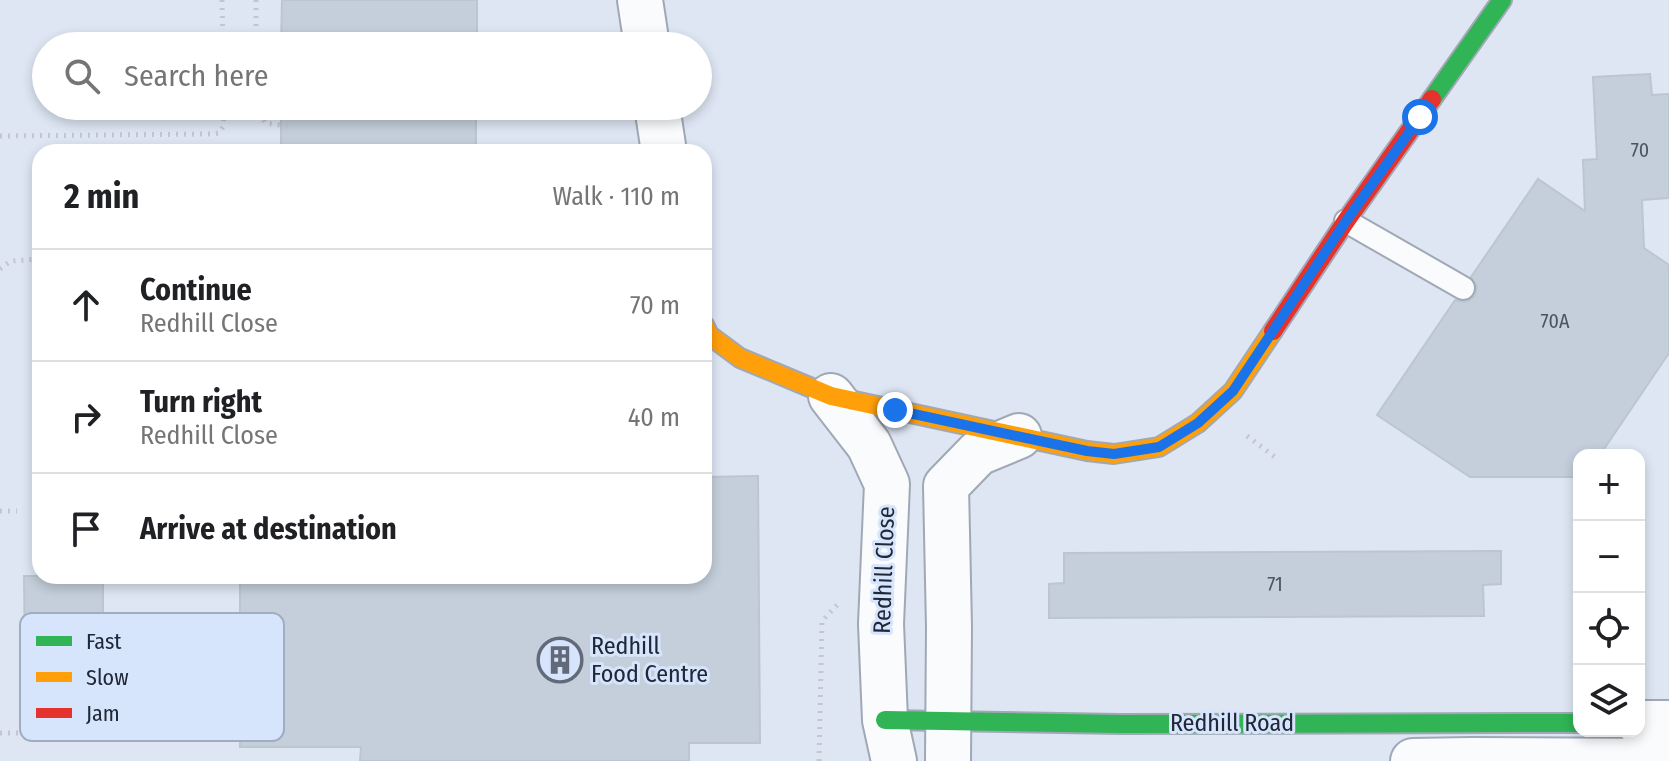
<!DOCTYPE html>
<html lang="en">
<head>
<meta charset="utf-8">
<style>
	:root { --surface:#fff; --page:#f6f6f6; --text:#202124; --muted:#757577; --line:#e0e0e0 }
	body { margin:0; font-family:"Fira Sans Condensed",sans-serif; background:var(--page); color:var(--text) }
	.controls { position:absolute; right:24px; bottom:24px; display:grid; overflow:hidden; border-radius:16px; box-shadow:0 4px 12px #0003 }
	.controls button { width:72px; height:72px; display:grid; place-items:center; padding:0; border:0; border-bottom:2px solid var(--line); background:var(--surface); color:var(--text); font:40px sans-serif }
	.stop { position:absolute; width:24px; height:24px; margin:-18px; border:6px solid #1a73e8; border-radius:50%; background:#fff }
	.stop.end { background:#1a73e8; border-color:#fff; box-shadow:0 2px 8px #0008 }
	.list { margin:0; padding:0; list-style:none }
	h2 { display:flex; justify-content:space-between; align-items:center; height:104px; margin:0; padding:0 32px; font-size:34px }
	h2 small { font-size:26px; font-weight:400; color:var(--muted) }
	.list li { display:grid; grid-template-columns:52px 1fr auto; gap:24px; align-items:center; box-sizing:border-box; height:112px; padding:0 32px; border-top:2px solid var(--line) }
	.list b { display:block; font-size:30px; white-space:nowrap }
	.list p { margin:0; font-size:26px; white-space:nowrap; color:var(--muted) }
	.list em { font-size:26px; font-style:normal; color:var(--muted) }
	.icon { flex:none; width:44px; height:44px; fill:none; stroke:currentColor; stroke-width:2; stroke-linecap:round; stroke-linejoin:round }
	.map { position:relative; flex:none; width:1669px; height:761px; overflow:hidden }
	.search { position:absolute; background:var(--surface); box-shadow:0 4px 12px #0003; left:32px; top:32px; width:680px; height:88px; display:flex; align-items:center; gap:20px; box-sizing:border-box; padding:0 28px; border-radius:44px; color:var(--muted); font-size:30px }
	.panel { position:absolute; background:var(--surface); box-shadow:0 4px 12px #0003; left:32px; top:144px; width:680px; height:440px; border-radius:24px }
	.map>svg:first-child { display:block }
	.building { fill:#c4cfdb; stroke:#bbc6d1; stroke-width:2 }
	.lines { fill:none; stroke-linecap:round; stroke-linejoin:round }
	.lane-casing { stroke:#a1a8b5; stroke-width:26 }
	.street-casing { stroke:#a1a8b5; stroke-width:48 }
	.fast-casing { stroke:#a1a8b5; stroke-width:22 }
	.slow-casing { stroke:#a1a8b5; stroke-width:22 }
	.jam-casing { stroke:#a1a8b5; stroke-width:22 }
	.path { stroke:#c4c6cd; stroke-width:5; stroke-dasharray:2 6; stroke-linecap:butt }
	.lane { stroke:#fafbfd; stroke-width:22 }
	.street { stroke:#fafbfd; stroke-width:44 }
	.fast { stroke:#30b455; stroke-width:18 }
	.slow { stroke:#ff9f0a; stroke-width:18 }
	.jam { stroke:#e5322d; stroke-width:18 }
	.route { stroke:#1a73e8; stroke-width:10 }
	.labels { text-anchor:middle; stroke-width:6; stroke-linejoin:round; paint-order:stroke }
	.number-label { font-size:20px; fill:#4b5462 }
	.street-label { font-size:24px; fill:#202837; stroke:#d6e4fc }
	.poi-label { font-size:24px; fill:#202837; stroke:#d6e4fc; text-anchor:start }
	.key { fill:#d6e4fc; stroke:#9facc1; stroke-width:2 }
	.key-label { font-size:22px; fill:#202837 }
</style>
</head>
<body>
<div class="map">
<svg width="1669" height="761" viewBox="0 0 1669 761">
	<rect width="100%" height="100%" fill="#dee6f4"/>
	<!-- building -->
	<path class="building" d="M 282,0 L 477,0 L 477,46 L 281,46 Z
		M 1650,74 L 1652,95 L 1669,94 L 1669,198 L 1642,200 L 1644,248 L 1669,265 L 1669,353 L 1600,455 L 1579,455 L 1579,477 L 1470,477 L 1377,415 L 1455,300 L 1464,302 L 1469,300 L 1475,296 L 1477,287 L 1471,277 L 1538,179 L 1585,211 L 1583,160 L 1597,159 L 1593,77 Z
		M 281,106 L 476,106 L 476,152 L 281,152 Z
		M 758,476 L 760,743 L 689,743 L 689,761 L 360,761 L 361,747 L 240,747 L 240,576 L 704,576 L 704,477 Z
		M 1501,551 L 1501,584 L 1483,585 L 1484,616 L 1049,618 L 1049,584 L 1064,583 L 1064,553 Z
		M 24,576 L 103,576 L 103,662 L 25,662 Z"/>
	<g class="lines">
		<!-- lane casing -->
		<g class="lane-casing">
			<path id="lane" d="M 1346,221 L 1463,288"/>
		</g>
		<!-- street casing -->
		<g class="street-casing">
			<path id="street" d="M 640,0 L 647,46
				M 657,106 L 664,152
				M 831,396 L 869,445 L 887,484 L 881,624 L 885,720 L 894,761
				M 1639,723 L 1669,723
				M 948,761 L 949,627 L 946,486 L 978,453 L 1019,436
				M 1413,761 L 1471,760 L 1669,761"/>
		</g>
		<!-- fast casing -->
		<g class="fast-casing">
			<path id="fast" d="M 1432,99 L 1502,0
				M 885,720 L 1120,724 L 1579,723"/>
		</g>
		<!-- slow casing -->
		<g class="slow-casing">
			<path id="slow" d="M 704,325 L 709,335 L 740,358 L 831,396 L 1087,451 L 1114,454 L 1159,447 L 1198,423 L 1233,391 L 1273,331"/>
		</g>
		<!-- jam casing -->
		<g class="jam-casing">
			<path id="jam" d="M 1273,331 L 1346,221 L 1432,99"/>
		</g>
		<!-- path -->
		<path class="path" d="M 222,0 L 223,46
			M 256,0 L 256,46
			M 256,106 L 265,123 L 293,127
			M 0,136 L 212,134 L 219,133 L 223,127 L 225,106
			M 0,269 L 11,261 L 40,259
			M 1247,436 L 1275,457
			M 0,511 L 17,511
			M 0,733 L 121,733
			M 819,761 L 822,621 L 838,604"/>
		<!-- lane -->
		<use href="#lane" class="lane"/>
		<!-- street -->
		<use href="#street" class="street"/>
		<!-- fast -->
		<use href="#fast" class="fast"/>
		<!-- slow -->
		<use href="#slow" class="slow"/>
		<!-- jam -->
		<use href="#jam" class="jam"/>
	</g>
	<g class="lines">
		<!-- route -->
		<path class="route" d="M 895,410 L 1087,451 L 1114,454 L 1159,447 L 1198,423 L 1233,391 L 1346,221 L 1420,117"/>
	</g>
	<!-- icons -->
	<defs>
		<g id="building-ring" transform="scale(2.3)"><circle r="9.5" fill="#d6e4fc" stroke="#626a79" stroke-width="1.5"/><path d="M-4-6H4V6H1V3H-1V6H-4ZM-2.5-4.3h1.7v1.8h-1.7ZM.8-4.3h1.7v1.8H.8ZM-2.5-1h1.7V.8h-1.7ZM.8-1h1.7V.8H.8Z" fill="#626a79"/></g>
	</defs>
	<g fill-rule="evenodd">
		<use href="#building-ring" x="560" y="660"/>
	</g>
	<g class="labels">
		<!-- number labels -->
		<g class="number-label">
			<text x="1640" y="157">70</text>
			<text x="1555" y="328">70A</text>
			<text x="1275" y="591">71</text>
		</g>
		<!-- street labels -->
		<g class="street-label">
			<text transform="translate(884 570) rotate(-88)" y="8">Redhill Close</text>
			<text x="1232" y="731">Redhill Road</text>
		</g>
		<!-- poi labels -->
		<g class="poi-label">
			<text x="591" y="654">Redhill<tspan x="591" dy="28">Food Centre</tspan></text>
		</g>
	</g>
	<!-- legend -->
	<rect x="20" y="613" width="264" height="128" rx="12" class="key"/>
	<rect x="36" y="636" width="36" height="10" fill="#30b455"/>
	<rect x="36" y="672" width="36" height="10" fill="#ff9f0a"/>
	<rect x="36" y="708" width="36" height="10" fill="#e5322d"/>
	<g class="key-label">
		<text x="86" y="649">Fast</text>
		<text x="86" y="685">Slow</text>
		<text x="86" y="721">Jam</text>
	</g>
</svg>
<div class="controls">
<button>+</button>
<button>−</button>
<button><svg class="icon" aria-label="locate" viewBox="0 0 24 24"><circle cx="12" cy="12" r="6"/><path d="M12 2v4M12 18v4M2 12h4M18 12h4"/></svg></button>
<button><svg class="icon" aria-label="layers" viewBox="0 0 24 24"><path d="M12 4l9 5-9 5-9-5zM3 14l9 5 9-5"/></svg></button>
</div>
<div class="stop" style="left:1420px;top:117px"></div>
<div class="stop end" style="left:895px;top:410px"></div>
<div class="search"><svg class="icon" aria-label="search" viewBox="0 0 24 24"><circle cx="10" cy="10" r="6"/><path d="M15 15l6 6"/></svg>Search here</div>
<section class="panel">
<h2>2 min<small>Walk · 110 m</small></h2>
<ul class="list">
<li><svg class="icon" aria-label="ahead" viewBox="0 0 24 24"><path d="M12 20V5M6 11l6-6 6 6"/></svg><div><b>Continue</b><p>Redhill Close</p></div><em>70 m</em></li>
<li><svg class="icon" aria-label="right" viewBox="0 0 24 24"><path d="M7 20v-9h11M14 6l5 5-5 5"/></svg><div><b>Turn right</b><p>Redhill Close</p></div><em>40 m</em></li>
<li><svg class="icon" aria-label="arrive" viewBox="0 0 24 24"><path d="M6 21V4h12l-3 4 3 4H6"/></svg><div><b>Arrive at destination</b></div></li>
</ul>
</section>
</div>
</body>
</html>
